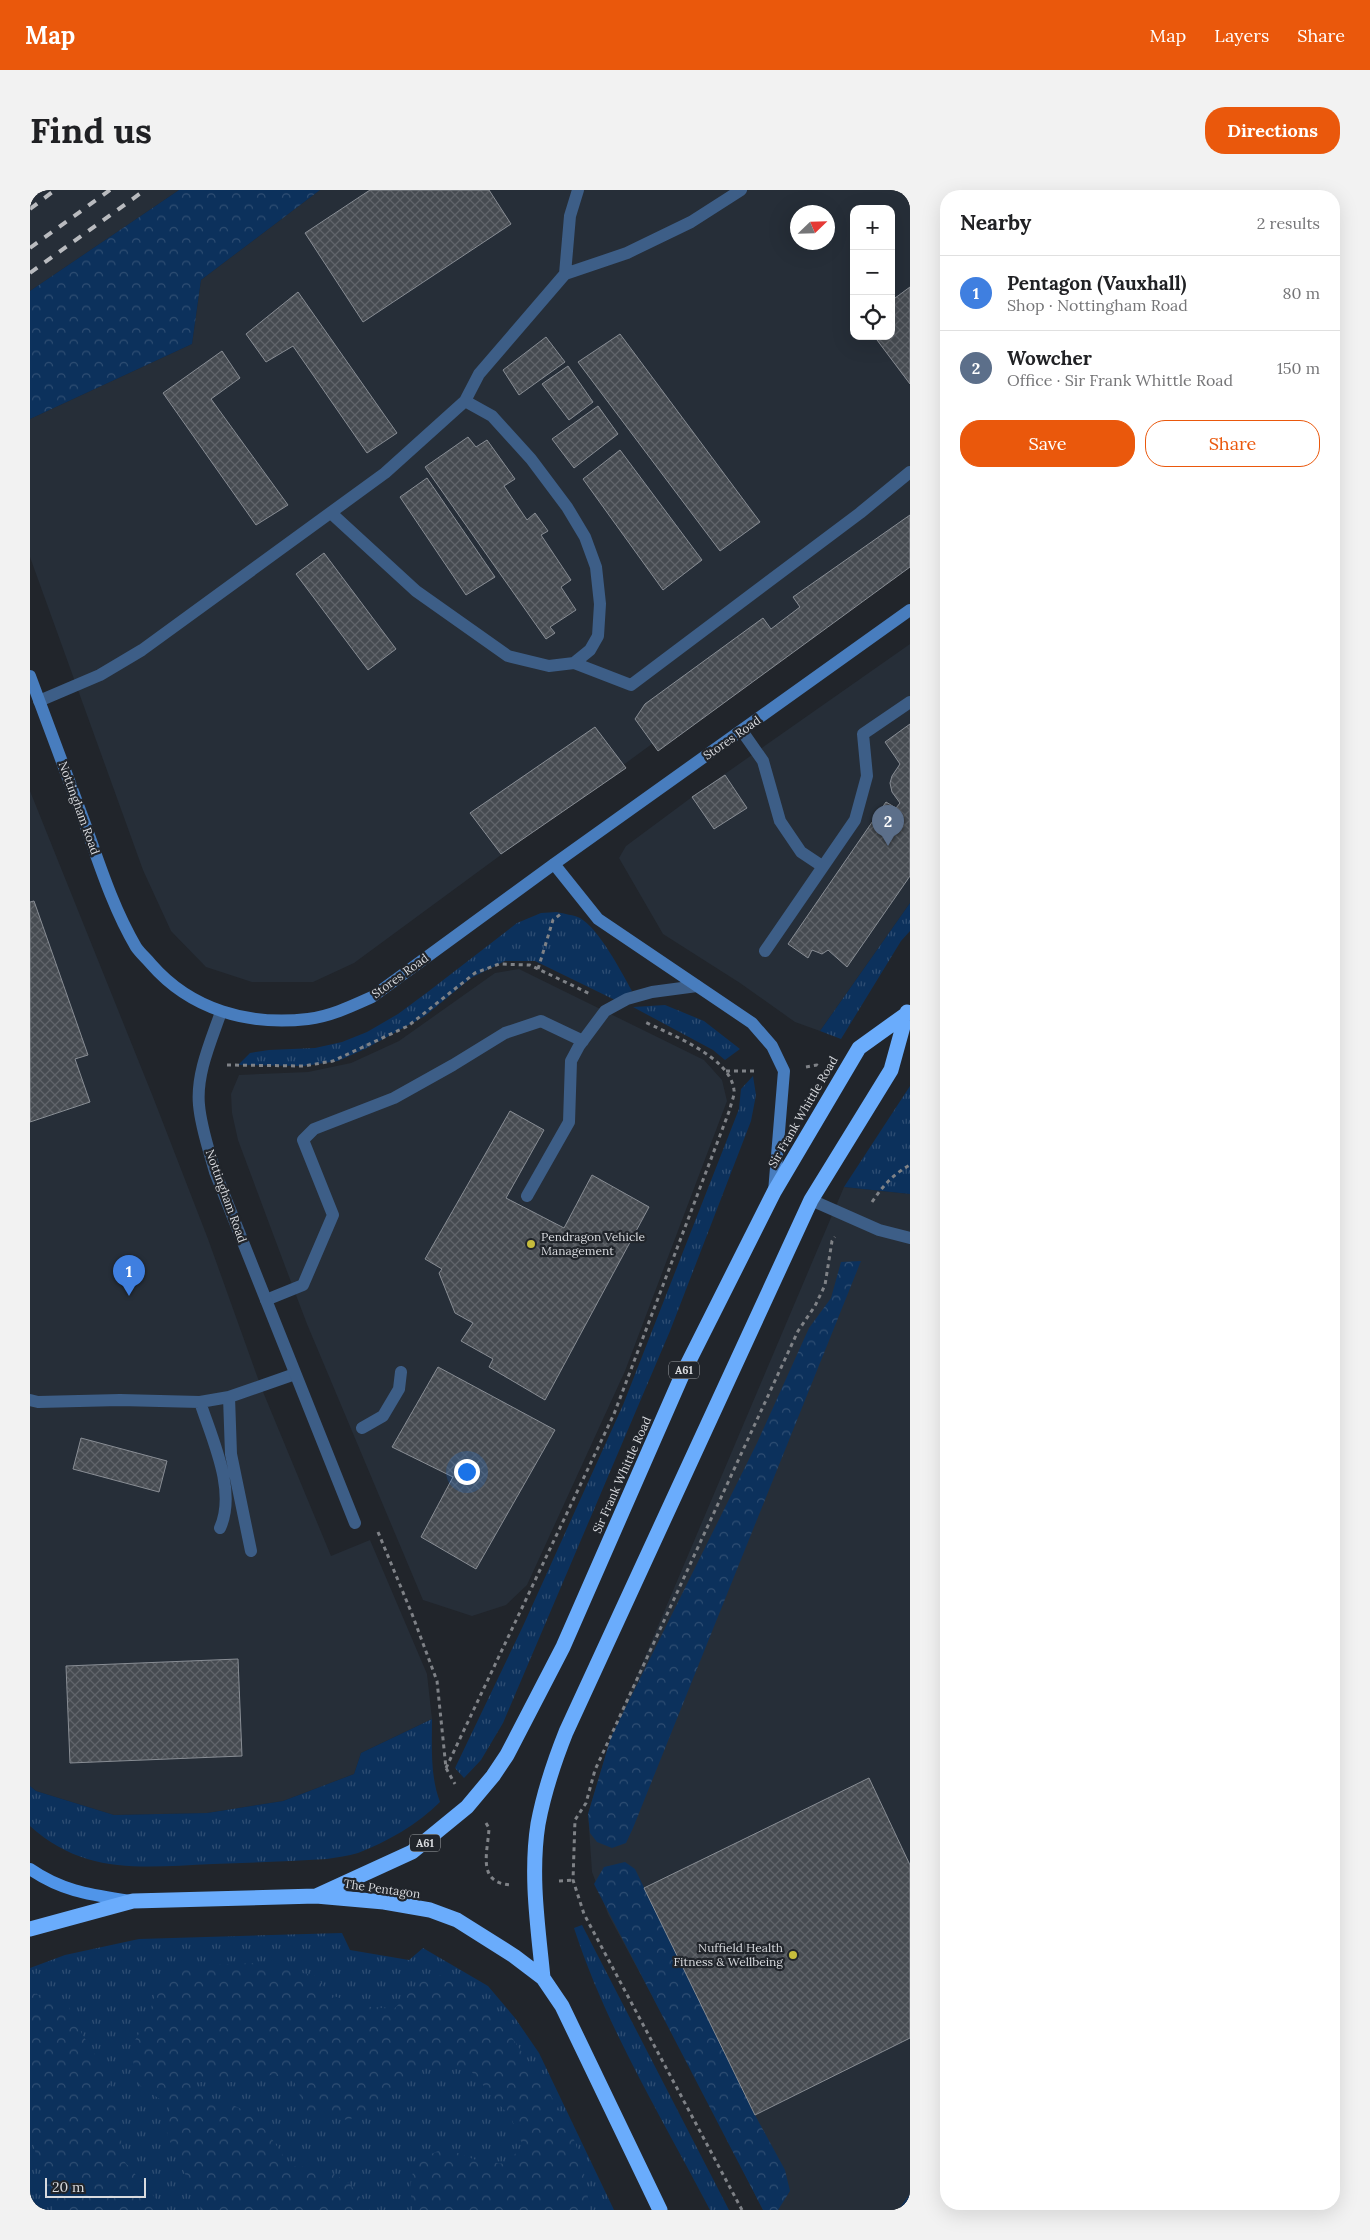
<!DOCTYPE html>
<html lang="en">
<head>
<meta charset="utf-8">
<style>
	:root { --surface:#fff; --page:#f2f2f2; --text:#202124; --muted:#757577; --line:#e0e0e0; --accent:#ea580c }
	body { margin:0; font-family:Lora,serif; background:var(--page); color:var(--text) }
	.controls { position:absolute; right:15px; top:15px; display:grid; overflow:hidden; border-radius:10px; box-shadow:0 5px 20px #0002 }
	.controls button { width:45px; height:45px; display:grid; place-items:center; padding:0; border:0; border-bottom:1px solid var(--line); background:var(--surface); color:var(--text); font:25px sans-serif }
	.compass { position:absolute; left:760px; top:15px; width:45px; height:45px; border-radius:50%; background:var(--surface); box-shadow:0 5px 20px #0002; rotate:67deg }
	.scale { position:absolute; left:15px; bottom:12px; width:101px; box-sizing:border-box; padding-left:5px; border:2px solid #d8dade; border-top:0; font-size:14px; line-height:18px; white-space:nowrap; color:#d8dade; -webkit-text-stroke:4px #21252b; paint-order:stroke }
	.you { position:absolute; left:436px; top:1281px; width:18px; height:18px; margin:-12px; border:4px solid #fff; border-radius:50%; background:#1a73e8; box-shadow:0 0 0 8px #1a73e833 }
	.badge { display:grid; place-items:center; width:32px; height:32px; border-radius:50%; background:var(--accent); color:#fff; font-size:16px; font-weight:700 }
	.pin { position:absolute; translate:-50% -41px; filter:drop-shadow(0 1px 2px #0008) }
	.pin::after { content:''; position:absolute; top:26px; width:18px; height:15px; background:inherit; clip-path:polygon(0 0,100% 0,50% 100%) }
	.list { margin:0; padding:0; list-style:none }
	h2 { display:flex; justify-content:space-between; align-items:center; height:65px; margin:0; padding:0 20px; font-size:21px }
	h2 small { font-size:16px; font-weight:400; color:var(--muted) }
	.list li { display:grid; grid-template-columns:32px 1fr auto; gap:15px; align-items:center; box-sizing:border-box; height:75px; padding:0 20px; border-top:1px solid var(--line) }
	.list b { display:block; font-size:19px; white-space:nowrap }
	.list p { margin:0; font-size:16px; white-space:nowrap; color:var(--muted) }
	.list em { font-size:16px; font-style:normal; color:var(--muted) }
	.actions { display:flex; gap:10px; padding:15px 20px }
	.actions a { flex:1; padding:11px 0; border:1px solid var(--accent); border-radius:20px; text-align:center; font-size:18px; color:var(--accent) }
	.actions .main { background:var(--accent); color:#fff }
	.icon { flex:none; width:28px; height:28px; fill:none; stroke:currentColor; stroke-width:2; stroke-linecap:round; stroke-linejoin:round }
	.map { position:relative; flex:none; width:880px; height:2020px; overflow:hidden; border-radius:20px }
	header { display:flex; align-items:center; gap:30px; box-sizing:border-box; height:70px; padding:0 25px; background:var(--accent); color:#fff }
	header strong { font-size:24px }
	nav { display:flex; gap:28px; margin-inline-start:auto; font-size:18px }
	.intro { display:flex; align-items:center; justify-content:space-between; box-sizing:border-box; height:120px; padding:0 30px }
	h1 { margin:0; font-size:35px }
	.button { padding:12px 22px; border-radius:20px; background:var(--accent); color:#fff; font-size:18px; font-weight:700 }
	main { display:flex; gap:30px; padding:0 30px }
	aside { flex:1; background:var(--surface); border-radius:20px; box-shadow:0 5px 20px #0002 }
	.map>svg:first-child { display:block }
	.built { fill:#262e38; fill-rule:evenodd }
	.grass { fill:url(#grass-tufts) }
	.forest { fill:url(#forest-crowns) }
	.building { fill:url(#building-cross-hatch); stroke:#888d94 }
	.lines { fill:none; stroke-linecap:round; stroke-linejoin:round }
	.path { stroke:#7f8287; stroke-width:3; stroke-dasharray:4 4; stroke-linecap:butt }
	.lane { stroke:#3d5e87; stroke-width:12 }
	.street { stroke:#3d5e87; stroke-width:12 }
	.secondary { stroke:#487dbe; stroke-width:12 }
	.primary { stroke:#5095e9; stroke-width:12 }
	.highway { stroke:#6aacfc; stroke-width:15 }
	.rail { stroke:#b9bbbf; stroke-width:4; stroke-dasharray:9 9; stroke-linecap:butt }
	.poi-dot { fill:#c6bc3c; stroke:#21252b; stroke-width:2 }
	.labels { text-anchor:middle; stroke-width:4.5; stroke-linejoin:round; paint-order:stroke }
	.shield { fill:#21252b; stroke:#a1a4a8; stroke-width:1 }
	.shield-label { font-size:11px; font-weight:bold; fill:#d8dade }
	.street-label { font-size:12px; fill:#d8dade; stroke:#21252b }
	.poi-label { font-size:12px; fill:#d8dade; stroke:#21252b; text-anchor:start }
</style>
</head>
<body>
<header>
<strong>Map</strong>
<nav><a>Map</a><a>Layers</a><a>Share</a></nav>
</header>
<div class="intro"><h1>Find us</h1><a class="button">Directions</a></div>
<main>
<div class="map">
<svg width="880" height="2020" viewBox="0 0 880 2020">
	<defs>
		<pattern id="grass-tufts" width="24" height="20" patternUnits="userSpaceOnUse" patternTransform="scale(1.25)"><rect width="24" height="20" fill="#0c315c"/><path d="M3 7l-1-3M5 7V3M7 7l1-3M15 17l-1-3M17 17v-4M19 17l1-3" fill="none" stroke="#2f4e73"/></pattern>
		<pattern id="forest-crowns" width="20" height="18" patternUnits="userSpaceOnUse" patternTransform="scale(1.25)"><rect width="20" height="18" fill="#0c315c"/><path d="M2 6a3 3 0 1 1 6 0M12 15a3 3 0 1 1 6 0" fill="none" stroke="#2f4e73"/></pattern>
		<pattern id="building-cross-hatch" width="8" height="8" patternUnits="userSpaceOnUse" patternTransform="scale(1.25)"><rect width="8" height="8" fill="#464b51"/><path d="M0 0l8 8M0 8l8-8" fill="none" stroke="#60646a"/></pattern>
	</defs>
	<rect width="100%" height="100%" fill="#21252b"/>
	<!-- built -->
	<path class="built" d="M 0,0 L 149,0 L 0,101 Z
		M 290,0 L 880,0 L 880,368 L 766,448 L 324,773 L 283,792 L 222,792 L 176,777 L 141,741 L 113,680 L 0,367 L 0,229 L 162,154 L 171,90 ZM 824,19 L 861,19 L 861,146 L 824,146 ZM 768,22 L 798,22 L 798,52 L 768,52 Z
		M 880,454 L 880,713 L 790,841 L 765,832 L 710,793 L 633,744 L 589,668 L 596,656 L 662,607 Z
		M 0,601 L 123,907 L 178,1049 L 231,1197 L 301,1366 L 340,1350 L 397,1484 L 402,1529 L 331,1563 L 324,1584 L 253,1611 L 177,1623 L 84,1625 L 6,1601 L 0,1596 Z
		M 489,779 L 674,870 L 692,890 L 697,911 L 595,1181 L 497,1395 L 476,1415 L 442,1426 L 393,1410 L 277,1134 L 255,1076 L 208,950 L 202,923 L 201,904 L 209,885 L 278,882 L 321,873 L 369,851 L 465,783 Z
		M 814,997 L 880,1004 L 880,2020 L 733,2020 L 660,1876 L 578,1724 L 562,1682 L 558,1624 L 581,1547 Z"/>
	<!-- grass -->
	<path class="grass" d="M 880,713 L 880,741 L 871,751 L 811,849 L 790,841 Z
		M 527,722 C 534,724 544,725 550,728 C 569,739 591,781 602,801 L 585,810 L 505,771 L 475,771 L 441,788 L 395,826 L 335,859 L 308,871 L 274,876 L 208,875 L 220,863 L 239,860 L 285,858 L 312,852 L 337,842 L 368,824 L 399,801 L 487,733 L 511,723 Z
		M 635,815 L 674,831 L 710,859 L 695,870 L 683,860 L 603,817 Z
		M 723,886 L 726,905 L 721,931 L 640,1141 L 473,1533 L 451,1570 L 434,1588 L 425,1578 L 493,1436 L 593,1215 L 709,919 L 711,899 Z
		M 880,896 L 880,1004 L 814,997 Z
		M 402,1529 C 402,1557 400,1586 410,1612 C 388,1634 357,1652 328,1663 C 318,1666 307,1667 297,1669 C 259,1671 221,1673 183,1674 C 115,1677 55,1686 0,1636 L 0,1596 L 6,1601 L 84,1625 L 177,1623 L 253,1611 L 324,1584 L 331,1563 Z
		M 552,1735 L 699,2020 L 680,2020 C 632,1928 576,1837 544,1738 Z
		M 312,1743 L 320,1760 L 379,1770 L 393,1758 L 458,1796 L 485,1828 L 509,1863 L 584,2020 L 0,2020 L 0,1778 L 35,1765 L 109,1749 Z
		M 880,2004 L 880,2020 L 868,2020 Z"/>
	<!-- forest -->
	<path class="forest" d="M 149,0 L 290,0 L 171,90 L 162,154 L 0,229 L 0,101 Z
		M 831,1071 L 603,1638 L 596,1653 L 582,1658 L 567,1652 L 560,1643 L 558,1624 L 581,1547 L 727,1253 L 779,1138 L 801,1108 L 811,1072 Z
		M 595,1672 L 605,1679 L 725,1925 L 755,1980 L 760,2001 L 748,2020 L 733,2020 L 564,1694 L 574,1677 Z
		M 224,1773 L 286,1786 L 300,1805 L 341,1817 L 364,1819 L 391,1791 L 411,1785 L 458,1813 L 518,1900 L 545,1952 L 553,1977 L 560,2020 L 383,2020 L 380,1998 L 385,1971 L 415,1958 L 446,1970 L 475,1974 L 493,1956 L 481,1928 L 441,1881 L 390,1875 L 343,1919 L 318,1930 L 277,1923 L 263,1889 L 241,1885 L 211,1892 L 164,1892 C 180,1915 192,1908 213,1920 C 233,1932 247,1957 260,1976 L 293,1978 L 319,1993 L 340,2020 L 172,2020 L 137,1945 L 140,1916 L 109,1895 L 100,1859 L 118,1828 L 128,1794 L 145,1779 L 173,1775 Z
		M 0,1802 L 38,1815 L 52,1844 L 78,1885 L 88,1928 L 94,1971 L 126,2009 L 131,2020 L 23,2020 L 0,1944 Z"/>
	<!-- building -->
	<path class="building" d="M 340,0 L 459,0 L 481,34 L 333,132 L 275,43 Z
		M 880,97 L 880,194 L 844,146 L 861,146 L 861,111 Z
		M 268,102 L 367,243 L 337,263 L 263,156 L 236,172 L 216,144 Z
		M 590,144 L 730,332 L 690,361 L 548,172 Z
		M 516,147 L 535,172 L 489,205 L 473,180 Z
		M 192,161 L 210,188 L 181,209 L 258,315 L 226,335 L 133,203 Z
		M 538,176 L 563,212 L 539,230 L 512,194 Z
		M 568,216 L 588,244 L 544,278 L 522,249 Z
		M 438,247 L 446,257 L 457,250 L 485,289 L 474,296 L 497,330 L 505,323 L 518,341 L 511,345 L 541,390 L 531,397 L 546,420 L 520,437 L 525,443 L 516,449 L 395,277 Z
		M 590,260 L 672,370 L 633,400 L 553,289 Z
		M 397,288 L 465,387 L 436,405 L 370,307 Z
		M 880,325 L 880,377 L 628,561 L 605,529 L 615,514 L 733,428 L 741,439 L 770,417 L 763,407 Z
		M 294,363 L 366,459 L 338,480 L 266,384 Z
		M 880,534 L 880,686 L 817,777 L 798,760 L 792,764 L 782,760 L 778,768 L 758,754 L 856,612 L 866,618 L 870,613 L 862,602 L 860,593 L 862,586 L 870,574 L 855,552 Z
		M 565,537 L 596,578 L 471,664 L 440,623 Z
		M 695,585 L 717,618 L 684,639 L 662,607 Z
		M 4,711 L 58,865 L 45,869 L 60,912 L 0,932 L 0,712 Z
		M 480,921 L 514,940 L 476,1008 L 534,1038 L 562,985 L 619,1017 L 515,1210 L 459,1177 L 463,1169 L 431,1151 L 443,1133 L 425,1123 L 409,1083 L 412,1079 L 395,1069 Z
		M 408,1177 L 525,1240 L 446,1379 L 391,1347 L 423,1287 L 362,1257 Z
		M 51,1248 L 137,1271 L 129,1302 L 43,1279 Z
		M 208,1469 L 212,1566 L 40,1573 L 36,1476 Z
		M 839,1588 L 880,1675 L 880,1848 L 725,1925 L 614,1698 Z"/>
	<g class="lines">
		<!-- path -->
		<path class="path" d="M 508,779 L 523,730 L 532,723
			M 197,875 L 274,876 L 303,871 L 378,836 L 445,783 L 469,774 L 500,775 L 560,804
			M 776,877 L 787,875 L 790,877
			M 696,881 L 728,881
			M 842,1012 C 853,996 862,985 880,975
			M 348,1342 L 382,1424 L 407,1491 L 416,1578 L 425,1594
			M 416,1578 L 584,1224 L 700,919 C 701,913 705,905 704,900 C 700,866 639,844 613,831
			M 456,1633 L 459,1638 C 458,1662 446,1693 481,1695
			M 529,1691 L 543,1690
			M 712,2020 L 554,1724 L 543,1690 L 545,1630 L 556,1613 L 565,1580 L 768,1141 L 785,1116 L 795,1095 L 802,1051 L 805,1047"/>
		<!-- lane -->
		<path class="lane" d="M 535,84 L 597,63 L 661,32 L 711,0
			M 435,211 L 449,184 L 535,84 L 540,26 L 548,0
			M 544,473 L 601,495 L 830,323 L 880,282
			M 9,511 L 70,485 L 112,460 L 355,283 L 435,211 L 462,226 L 501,269 L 537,317 L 555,347 L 566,377 L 570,414 L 568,446 L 560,460 L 544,473 L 519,476 L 478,466 L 386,401 L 301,323
			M 712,541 L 733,571 L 750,631 L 771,662 L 792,676
			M 735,761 L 825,630 L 837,586 L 833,544 L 880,512
			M 497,1006 L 539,932 L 541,871 L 549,856 L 575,821 L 597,809 L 622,802 L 667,796
			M 781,1010 L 849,1040 L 880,1048
			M 236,1110 L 273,1095 L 303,1025 L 273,950 L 284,939 L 364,908 L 423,875 L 475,843 L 511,831 L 553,851
			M 199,1207 L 201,1264 L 221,1361
			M 0,1210 L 8,1212 L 90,1210 L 170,1212 L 199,1207 L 265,1184
			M 170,1212 C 182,1249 207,1301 190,1338
			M 332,1238 L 353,1226 L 369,1199 L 371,1182"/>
		<!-- street -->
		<path class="street" d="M 191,822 C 181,851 166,884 169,915 C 171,938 179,960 185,982 L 325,1333"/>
		<!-- secondary -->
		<path class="secondary" d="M 0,486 C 18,534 36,583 54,631 C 69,673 83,718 106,757 C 110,763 116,768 121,774 C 161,820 219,836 278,829 C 301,826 322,816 342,807 L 524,674 L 880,420
			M 524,674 L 568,729 L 722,833 L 742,856 L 754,881 L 744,1002"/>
		<!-- primary -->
		<path class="primary" d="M 0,1679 C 33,1702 63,1705 101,1711"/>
		<!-- highway -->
		<path class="highway" d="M 286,1706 L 382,1662 L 437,1617 L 463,1586 L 477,1565 L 533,1457 L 653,1183 L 744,1002 L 829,858 L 875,825
			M 0,1739 L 103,1711 L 286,1706 L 354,1712 L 400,1720 L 427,1730 L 484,1766 L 513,1788 L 532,1816 L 630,2020
			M 513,1788 C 508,1737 500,1685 508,1634 C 514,1602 524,1572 536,1542 L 781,1010 L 861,880 L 877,822"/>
		<!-- rail -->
		<path class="rail" d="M 0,19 L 25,0
			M 0,58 L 80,0
			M 0,83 L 115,0"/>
	</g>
	<!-- markers -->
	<g class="poi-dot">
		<circle cx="501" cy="1054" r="5"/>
		<circle cx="763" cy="1765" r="5"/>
	</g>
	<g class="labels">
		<!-- shield labels -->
		<g class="shield">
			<rect x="639" y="1171.5" width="30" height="17" rx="4"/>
			<rect x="380" y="1644.5" width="30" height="17" rx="4"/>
		</g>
		<g class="shield-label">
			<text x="654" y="1184">A61</text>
			<text x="395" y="1657">A61</text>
		</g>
		<!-- street labels -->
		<g class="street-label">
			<text transform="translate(702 548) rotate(-35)" y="4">Stores Road</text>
			<text transform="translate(49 618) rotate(70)" y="4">Nottingham Road</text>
			<text transform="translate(370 786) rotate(-36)" y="4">Stores Road</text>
			<text transform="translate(773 922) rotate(-60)" y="4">Sir Frank Whittle Road</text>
			<text transform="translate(196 1006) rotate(70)" y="4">Nottingham Road</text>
			<text transform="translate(592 1285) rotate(-66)" y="4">Sir Frank Whittle Road</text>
			<text transform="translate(352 1699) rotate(8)" y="4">The Pentagon</text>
		</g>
		<!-- poi labels -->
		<g class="poi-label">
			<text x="511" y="1051">Pendragon Vehicle<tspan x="511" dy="14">Management</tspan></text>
			<text x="753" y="1762" text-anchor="end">Nuffield Health<tspan x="753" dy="14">Fitness &amp; Wellbeing</tspan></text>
		</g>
	</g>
</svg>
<div class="controls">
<button>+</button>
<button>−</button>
<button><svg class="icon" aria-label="locate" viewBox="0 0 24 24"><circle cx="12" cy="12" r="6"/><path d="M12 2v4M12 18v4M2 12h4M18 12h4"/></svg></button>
</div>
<svg class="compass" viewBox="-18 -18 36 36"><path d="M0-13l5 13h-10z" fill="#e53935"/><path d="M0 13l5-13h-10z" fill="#757577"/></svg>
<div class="scale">20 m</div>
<div class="you"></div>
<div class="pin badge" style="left:99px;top:1106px;background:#3f7fe0">1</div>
<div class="pin badge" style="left:858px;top:656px;background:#5c6f8a">2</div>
</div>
<aside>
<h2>Nearby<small>2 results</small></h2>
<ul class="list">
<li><span class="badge" style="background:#3f7fe0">1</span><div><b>Pentagon (Vauxhall)</b><p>Shop · Nottingham Road</p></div><em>80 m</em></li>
<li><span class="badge" style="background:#5c6f8a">2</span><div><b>Wowcher</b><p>Office · Sir Frank Whittle Road</p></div><em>150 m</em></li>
</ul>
<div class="actions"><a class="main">Save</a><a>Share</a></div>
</aside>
</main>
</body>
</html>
